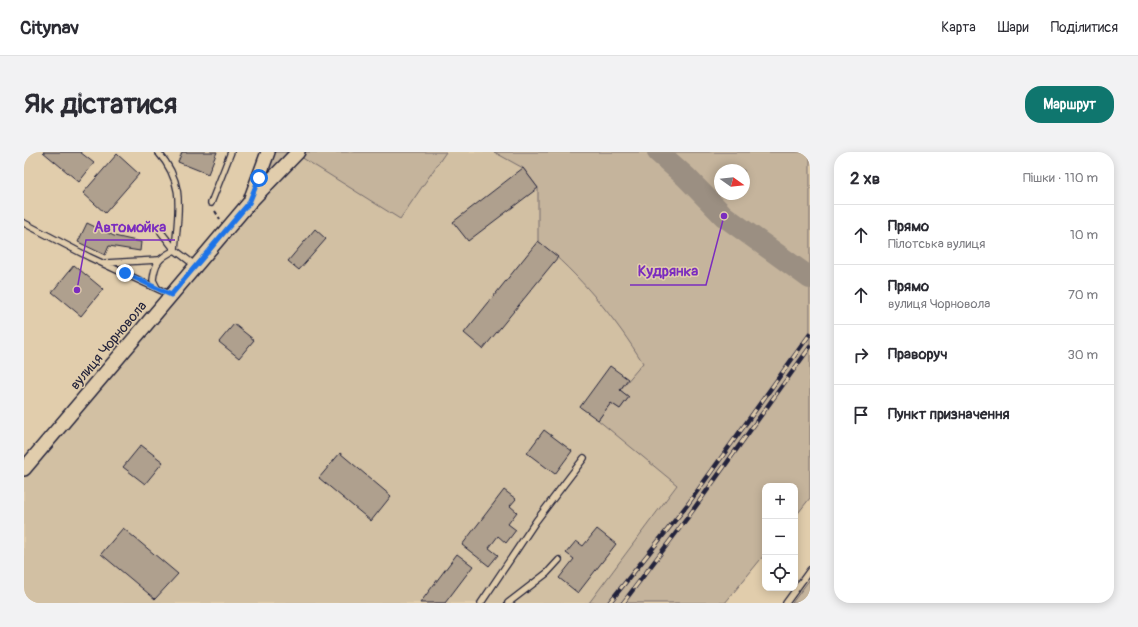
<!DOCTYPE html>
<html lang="uk">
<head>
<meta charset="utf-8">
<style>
	:root { --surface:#fff; --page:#f2f2f3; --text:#2b2b33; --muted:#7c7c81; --line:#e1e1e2; --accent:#0f766e }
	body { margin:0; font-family:Pangolin,sans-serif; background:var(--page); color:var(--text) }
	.controls { position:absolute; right:12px; bottom:12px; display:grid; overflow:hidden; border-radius:8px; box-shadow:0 2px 10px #0003 }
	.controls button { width:36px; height:36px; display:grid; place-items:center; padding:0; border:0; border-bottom:1px solid var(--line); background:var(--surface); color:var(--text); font:20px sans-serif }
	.compass { position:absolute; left:690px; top:12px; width:36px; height:36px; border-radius:50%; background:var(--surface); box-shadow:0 2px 10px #0003; rotate:105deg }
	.stop { position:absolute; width:12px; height:12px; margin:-9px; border:3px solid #1a73e8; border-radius:50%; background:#fff }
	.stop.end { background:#1a73e8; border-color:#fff; box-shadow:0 1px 4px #0008 }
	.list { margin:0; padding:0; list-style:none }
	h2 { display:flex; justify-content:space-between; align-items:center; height:52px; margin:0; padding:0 16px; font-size:17px }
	h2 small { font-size:13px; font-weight:400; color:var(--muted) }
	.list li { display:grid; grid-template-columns:26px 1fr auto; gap:12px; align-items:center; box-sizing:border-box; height:60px; padding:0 16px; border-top:1px solid var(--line) }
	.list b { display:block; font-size:15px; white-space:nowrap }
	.list p { margin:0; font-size:13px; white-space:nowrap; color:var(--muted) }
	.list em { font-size:13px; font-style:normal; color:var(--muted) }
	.icon { flex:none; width:22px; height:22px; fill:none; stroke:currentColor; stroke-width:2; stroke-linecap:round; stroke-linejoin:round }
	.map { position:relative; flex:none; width:786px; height:451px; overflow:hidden; border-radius:16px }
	header { display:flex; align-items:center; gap:24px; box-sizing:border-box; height:56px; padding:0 20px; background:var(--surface); border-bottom:1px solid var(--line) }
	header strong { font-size:19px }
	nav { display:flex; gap:22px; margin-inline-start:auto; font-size:14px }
	.intro { display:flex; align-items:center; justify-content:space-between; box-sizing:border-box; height:96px; padding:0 24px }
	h1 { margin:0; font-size:28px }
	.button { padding:10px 18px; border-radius:16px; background:var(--accent); color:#fff; font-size:14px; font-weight:700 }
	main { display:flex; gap:24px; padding:0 24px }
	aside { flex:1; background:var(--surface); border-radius:16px; box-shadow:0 2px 10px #0003 }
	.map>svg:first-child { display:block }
	.built { fill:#d2c0a3; fill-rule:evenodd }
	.green { fill:#c5b49c; stroke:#746b6c; fill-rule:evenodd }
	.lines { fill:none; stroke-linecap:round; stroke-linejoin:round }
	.river { stroke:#9b8f82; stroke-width:22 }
	.building { fill:#afa08e; stroke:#22223b }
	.service-casing { stroke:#22223b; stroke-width:8 }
	.tertiary-casing { stroke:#22223b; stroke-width:16 }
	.path { stroke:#22223b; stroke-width:2; stroke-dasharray:4 3; stroke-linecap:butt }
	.service { stroke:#e1cdac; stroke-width:5.5 }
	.tertiary { stroke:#e1cdac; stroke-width:13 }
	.rail-casing { stroke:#22223b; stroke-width:4.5 }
	.rail { stroke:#e1cdac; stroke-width:3; stroke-dasharray:9; stroke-linecap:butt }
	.route { stroke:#1a73e8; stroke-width:5 }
	.labels { text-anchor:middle; stroke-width:3; stroke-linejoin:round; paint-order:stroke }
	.street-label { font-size:14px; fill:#22223b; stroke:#e1cdac }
	.leader { fill:none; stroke:#7b2cbf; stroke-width:1.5 }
	.callout-dot { fill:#7b2cbf; stroke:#e1cdac; stroke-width:1.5 }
	.callout-label { font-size:15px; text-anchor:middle; font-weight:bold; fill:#7b2cbf; stroke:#e1cdac; stroke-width:3; stroke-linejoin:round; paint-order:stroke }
</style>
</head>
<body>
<header>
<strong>Citynav</strong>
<nav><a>Карта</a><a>Шари</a><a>Поділитися</a></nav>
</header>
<div class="intro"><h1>Як дістатися</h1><a class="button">Маршрут</a></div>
<main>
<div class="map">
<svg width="786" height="451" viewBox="0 0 786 451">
	<rect width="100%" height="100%" fill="#e1cdac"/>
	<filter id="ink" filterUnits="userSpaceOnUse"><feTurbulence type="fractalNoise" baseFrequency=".025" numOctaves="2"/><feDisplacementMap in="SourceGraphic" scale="8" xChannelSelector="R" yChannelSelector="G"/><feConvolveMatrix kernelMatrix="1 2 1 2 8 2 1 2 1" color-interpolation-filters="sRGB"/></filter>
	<g filter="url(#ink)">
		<!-- built -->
		<path class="built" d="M 282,0 L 786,0 L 726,234 L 565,451 L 0,451 L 0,326 L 229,55 ZM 696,18 L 720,18 L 720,42 L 696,42 Z"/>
		<!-- green -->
		<path class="green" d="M 250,0 L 266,0 L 240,27 Z
			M 282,0 L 422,0 L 376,67 L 277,5 Z
			M 470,0 L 786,0 L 786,346 L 771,365 L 771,334 L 741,334 L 741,402 L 701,451 L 565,451 L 653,333 L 574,268 L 587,251 L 596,257 L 605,245 L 596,238 L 619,211 C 592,167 555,122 514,89 L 514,36 L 499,16 ZM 696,18 L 720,18 L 720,42 L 696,42 Z
			M 786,427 L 786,451 L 768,451 Z"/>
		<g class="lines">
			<!-- river -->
			<path class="river" d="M 634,0 L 662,25 L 700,64 L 786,126"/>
		</g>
		<!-- building -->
		<path class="building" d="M 19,0 L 56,0 L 70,11 L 55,30 Z
			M 158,0 L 193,0 L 184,22 L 154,10 Z
			M 93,2 L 115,22 L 81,61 L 59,41 Z
			M 499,16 L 514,36 L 444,89 L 429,70 Z
			M 63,71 L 90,84 L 117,90 L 116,99 L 85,94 L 81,103 L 54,90 Z
			M 291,77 L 302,87 L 275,118 L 264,109 Z
			M 514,89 L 534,105 L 459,197 L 440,181 Z
			M 50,113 L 79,137 L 57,164 L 28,140 Z
			M 210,172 L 230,188 L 215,206 L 195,190 Z
			M 586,214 L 604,227 L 596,238 L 605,245 L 596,257 L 587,251 L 574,268 L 556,255 Z
			M 520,278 L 548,299 L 531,322 L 503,301 Z
			M 117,293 L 139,310 L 121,332 L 99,315 Z
			M 316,301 L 367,344 L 347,369 L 295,326 Z
			M 480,338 L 492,347 L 486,354 L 493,360 L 484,372 L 492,378 L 482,391 L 474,384 L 465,396 L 474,403 L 465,414 L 438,393 Z
			M 99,376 L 154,422 L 131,447 L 77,402 Z
			M 573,377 L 592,392 L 554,441 L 535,426 L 550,407 L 542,401 L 552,389 L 559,394 Z
			M 433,402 L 449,414 L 421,451 L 396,451 Z"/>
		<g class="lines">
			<!-- service casing -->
			<g class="service-casing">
				<path id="service" d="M 134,0 C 162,32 154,59 151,98
					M 187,51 L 207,0
					M 0,71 L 65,105 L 147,143
					M 137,80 L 151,98 L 172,114
					M 81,111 L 134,108
					M 133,136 L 129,128 C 131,110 135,106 151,98
					M 457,451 L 512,369 L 560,306
					M 484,451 L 523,421 L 535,408
					M 762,451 L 786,418"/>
			</g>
			<!-- tertiary casing -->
			<g class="tertiary-casing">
				<path id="tertiary" d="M 227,46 L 244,0
					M 0,317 L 225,51 L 274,0"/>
			</g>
			<!-- path -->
			<path class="path" d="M 191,59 L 196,67"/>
			<!-- service -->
			<use href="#service" class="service"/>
			<!-- tertiary -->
			<use href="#tertiary" class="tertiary"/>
			<!-- rail casing -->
			<g class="rail-casing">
				<path id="rail" d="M 585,451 L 664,352 L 786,182
					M 599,451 L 664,365 L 786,195"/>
			</g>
			<!-- rail -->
			<use href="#rail" class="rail"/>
		</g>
	</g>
	<g class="lines" filter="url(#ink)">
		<!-- route -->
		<path class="route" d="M 101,121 L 147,143 L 225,51 L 235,26"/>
	</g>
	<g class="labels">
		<!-- street labels -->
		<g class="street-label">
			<text transform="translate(84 193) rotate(-50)" y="5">вулиця Чорновола</text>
		</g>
	</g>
	<!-- callouts -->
	<path class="leader" d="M53 138L62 88H151M700 64L682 133H606"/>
	<g class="callout-dot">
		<circle cx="53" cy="138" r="4"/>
		<circle cx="700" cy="64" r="4"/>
	</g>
	<g class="callout-label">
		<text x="106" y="80">Автомойка</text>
		<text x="644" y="124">Кудрянка</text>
	</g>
</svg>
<div class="controls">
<button>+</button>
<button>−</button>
<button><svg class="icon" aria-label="locate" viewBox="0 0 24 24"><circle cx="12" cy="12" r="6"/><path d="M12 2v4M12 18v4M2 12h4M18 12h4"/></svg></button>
</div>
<svg class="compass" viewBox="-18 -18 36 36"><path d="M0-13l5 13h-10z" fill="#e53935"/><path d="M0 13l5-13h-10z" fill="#7c7c81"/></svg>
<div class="stop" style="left:235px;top:26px"></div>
<div class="stop end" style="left:101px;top:121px"></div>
</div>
<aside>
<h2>2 хв<small>Пішки · 110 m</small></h2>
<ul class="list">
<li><svg class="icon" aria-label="ahead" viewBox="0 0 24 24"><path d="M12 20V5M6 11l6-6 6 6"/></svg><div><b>Прямо</b><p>Пілотська вулиця</p></div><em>10 m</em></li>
<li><svg class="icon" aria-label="ahead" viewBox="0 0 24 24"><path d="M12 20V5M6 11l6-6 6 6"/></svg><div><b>Прямо</b><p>вулиця Чорновола</p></div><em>70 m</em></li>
<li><svg class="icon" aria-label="right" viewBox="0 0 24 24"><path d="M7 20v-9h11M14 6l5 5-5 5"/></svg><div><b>Праворуч</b></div><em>30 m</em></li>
<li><svg class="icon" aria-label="arrive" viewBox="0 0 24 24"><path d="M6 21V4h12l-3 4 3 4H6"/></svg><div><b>Пункт призначення</b></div></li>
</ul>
</aside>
</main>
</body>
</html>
